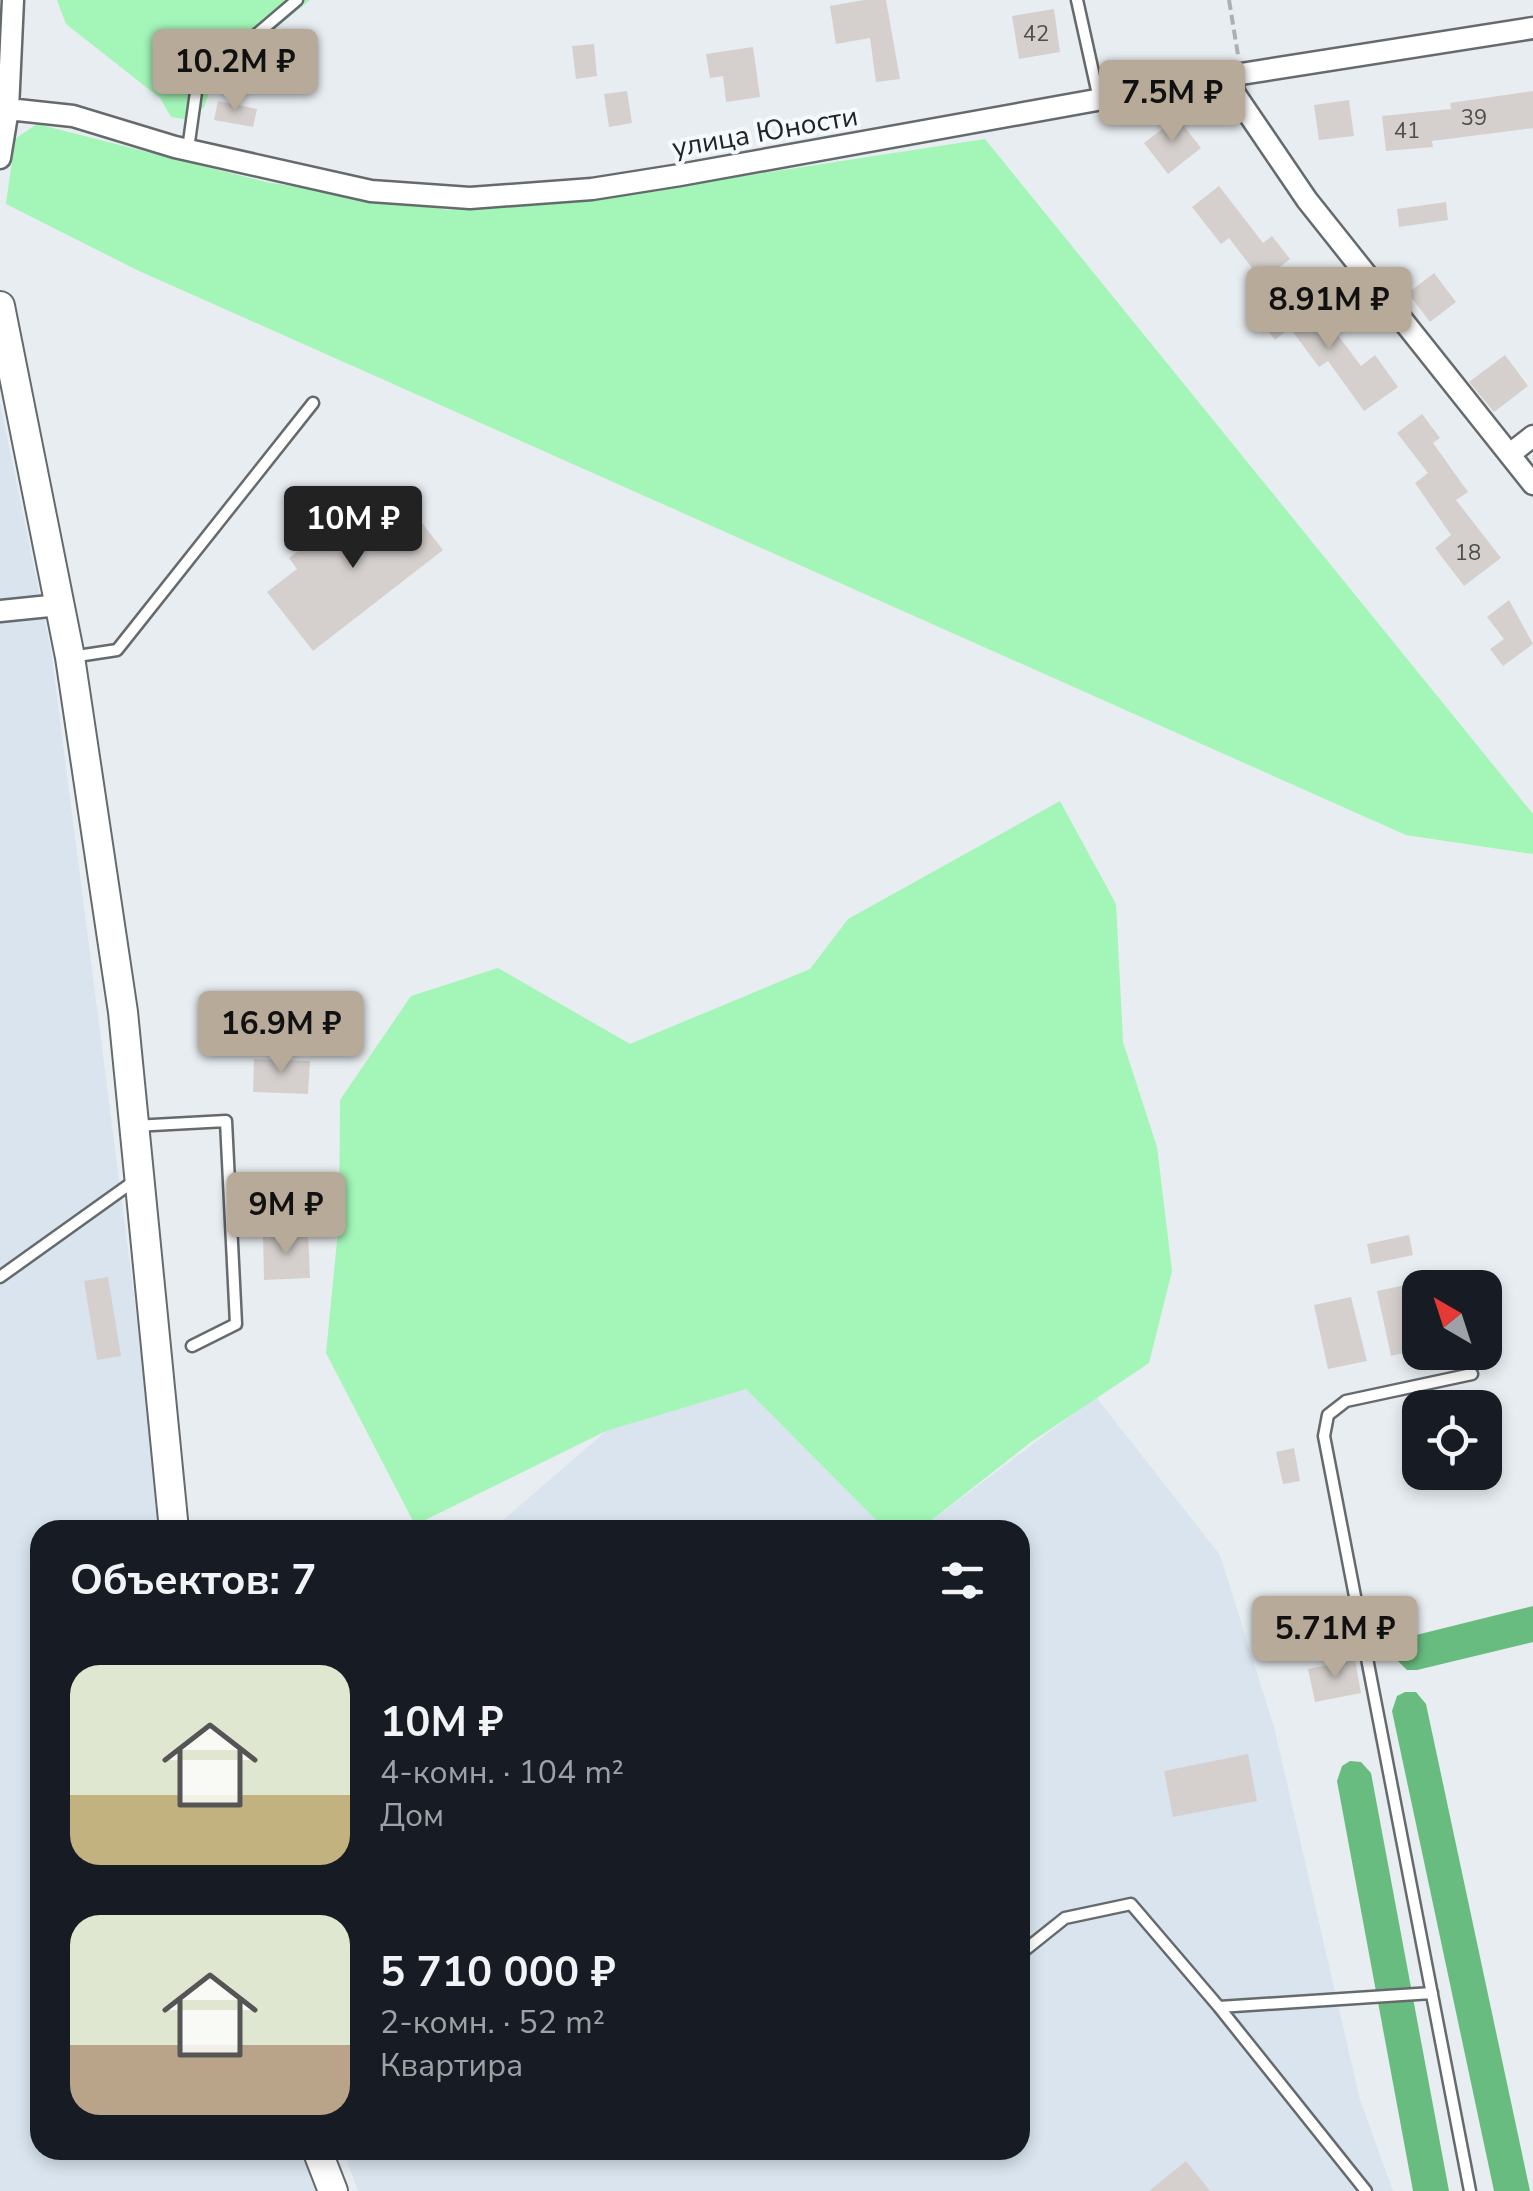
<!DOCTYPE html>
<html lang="ru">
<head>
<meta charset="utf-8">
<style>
  :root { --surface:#171b24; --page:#20242c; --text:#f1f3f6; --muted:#9ea1a6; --accent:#b7aa99 }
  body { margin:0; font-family:"Nunito Sans",sans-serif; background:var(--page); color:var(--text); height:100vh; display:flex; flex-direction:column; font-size:38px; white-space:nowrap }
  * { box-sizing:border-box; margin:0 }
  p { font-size:32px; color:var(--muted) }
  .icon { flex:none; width:55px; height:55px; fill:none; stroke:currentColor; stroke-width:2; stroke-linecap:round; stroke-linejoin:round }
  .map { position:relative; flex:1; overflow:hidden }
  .panel { position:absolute; left:30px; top:1520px; width:1000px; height:640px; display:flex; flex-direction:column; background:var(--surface); border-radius:30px; box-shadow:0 5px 15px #0003 }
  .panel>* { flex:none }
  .needle { width:65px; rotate:321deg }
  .controls { position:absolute; left:1402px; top:1270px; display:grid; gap:20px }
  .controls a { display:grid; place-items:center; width:100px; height:100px; border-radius:20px; background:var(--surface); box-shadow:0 5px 15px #0003; font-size:50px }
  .price { position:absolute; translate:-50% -85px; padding:0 22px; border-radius:10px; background:var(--accent); color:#111; font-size:32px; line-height:65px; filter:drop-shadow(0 2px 5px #0008) }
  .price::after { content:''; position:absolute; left:50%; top:60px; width:30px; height:22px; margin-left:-15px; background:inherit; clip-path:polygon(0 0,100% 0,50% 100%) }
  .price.current { background:#222; color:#fff }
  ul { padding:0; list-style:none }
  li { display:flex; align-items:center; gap:30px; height:250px; padding:0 40px }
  li span { display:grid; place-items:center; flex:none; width:280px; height:200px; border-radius:30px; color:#555 }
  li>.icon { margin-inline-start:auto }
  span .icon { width:120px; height:120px; fill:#fffc; stroke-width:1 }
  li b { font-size:42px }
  h2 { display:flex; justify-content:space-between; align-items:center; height:120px; padding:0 40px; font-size:42px }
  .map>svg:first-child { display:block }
  .built { fill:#d9e4ee }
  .green { fill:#a3f5b8 }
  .forest { fill:#68bc80 }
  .building { fill:#d5d0cd }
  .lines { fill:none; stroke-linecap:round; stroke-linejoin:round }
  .lane-casing { stroke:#656a6d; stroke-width:15 }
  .street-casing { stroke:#656a6d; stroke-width:25 }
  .secondary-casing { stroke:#656a6d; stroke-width:32 }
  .path { stroke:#acb0b3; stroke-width:4; stroke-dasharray:10 5; stroke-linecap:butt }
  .lane { stroke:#fff; stroke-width:10 }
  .street { stroke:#fff; stroke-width:20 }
  .secondary { stroke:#fff; stroke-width:28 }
  .labels { text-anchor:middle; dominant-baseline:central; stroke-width:8; stroke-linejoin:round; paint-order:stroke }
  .number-label { font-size:22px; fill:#4e4e4e }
  .street-label { font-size:28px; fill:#212324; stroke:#f5fafe }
</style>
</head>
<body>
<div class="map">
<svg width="1533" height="2191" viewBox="0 0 1533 2191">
  <rect width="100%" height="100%" fill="#e8edf1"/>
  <path class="built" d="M0,402L51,650L164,1530H40V2150H301L318,2191H0Z
    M746,1389L886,1530H492L606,1431Z
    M1096,1397L1220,1555L1274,1727L1360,2100L1393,2191H358L343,2150H1020V1530H919Z"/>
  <path class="green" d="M57,0H310L214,79L204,107L191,120L171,117L160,98L66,24Z
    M37,124L266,182L448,210L594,199L985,139L1533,814V854L1406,835L137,270L6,204L15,139Z
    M1060,801L1116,904L1123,1042L1157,1147L1172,1271L1149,1363L1031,1442L919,1530H886L746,1389L606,1431L415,1525L326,1353L339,1221L340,1100L411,996L498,968L630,1044L810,969L848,919Z"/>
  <path class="forest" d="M1533,1606V1642L1417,1670H1407L1395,1658V1650L1408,1637Z
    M1405,1692H1416L1426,1704L1530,2191H1494L1392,1711L1397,1696Z
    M1350,1761L1361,1762L1371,1773L1449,2191H1413L1337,1781L1342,1766Z"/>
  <path class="building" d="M864,0H886L900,79L876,82L870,38L836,44L830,6Z
    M1054,9L1060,52L1019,59L1012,16Z
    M594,44L597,76L576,79L572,46Z
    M753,47L760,97L726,102L723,76L710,78L706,54Z
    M627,91L632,123L609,127L604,94Z
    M1533,91V128L1432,141L1433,147L1386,151L1382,116L1451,109L1450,103Z
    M1349,100L1354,136L1319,140L1314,105Z
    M218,101L257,109L253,127L214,120Z
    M1177,117L1201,148L1168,174L1144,143Z
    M1219,186L1263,243L1272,236L1290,259L1262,281L1229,238L1221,244L1192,207Z
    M1446,202L1448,220L1399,227L1397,209Z
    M1434,273L1456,302L1430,322L1408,293Z
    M1280,292L1309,330L1325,318L1361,366L1375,355L1398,387L1364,411L1328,361L1319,367L1290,328L1275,340L1254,313Z
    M1505,355L1528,386L1494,412L1469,382Z
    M1422,414L1440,438L1433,443L1468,492L1456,500L1501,558L1464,586L1435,548L1451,535L1415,483L1428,473L1397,433Z
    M398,492L443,550L313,651L267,592L297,569L289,558L316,537L325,549Z
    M1509,600L1533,644L1503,666L1490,649L1504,639L1487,617Z
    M254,1059L310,1061L308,1094L253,1092Z
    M308,1233L310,1278L264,1280L263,1235Z
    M1409,1235L1413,1255L1371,1264L1367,1244Z
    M108,1277L121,1356L97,1360L84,1281Z
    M1420,1282V1349L1391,1356L1377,1291Z
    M1351,1297L1367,1361L1328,1369L1314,1305Z
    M1294,1448L1300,1481L1283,1484L1276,1452Z
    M1355,1660L1361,1693L1315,1702L1308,1669Z
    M1248,1754L1257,1801L1173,1817L1164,1771Z
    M1186,2161L1210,2191H1149Z"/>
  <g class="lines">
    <g class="lane-casing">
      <path id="lane" d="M1077,0L1099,99
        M188,149L197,85L297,0
        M71,657L117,650L313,403
        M134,1126L226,1121L236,1324L192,1346
        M0,1277L137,1179
        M1020,1954L1065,1918L1131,1904L1219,2007L1432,1993
        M1219,2007L1366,2191
        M1470,2191L1324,1436L1328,1415L1346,1401L1472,1374"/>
    </g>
    <g class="street-casing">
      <path id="street" d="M1229,76L1235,94L1307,200L1533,484
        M8,109L73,116L175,147L371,191L470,198L592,189L680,175L1241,74L1533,28
        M0,158L8,109L13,0
        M1510,454L1533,436
        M0,611L59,605"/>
    </g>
    <g class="secondary-casing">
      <path id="secondary" d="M0,306L70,657L123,1012L174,1530
        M317,2150L333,2191"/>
    </g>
    <path class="path" d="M1229,0L1238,55"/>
    <use href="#lane" class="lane"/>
    <use href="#street" class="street"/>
    <use href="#secondary" class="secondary"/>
  </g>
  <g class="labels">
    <g class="number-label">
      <text x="1036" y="34">42</text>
      <text x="1474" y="118">39</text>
      <text x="1407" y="131">41</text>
      <text x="1468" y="553">18</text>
    </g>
    <g class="street-label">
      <text transform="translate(765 132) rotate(-10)">улица Юности</text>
    </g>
  </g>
</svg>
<div class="controls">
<a><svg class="needle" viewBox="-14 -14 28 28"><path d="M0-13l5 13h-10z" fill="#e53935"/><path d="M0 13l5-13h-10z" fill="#9ea1a6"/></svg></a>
<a><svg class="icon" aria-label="locate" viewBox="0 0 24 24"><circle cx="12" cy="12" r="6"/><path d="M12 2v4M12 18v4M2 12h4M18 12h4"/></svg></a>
</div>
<b class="price" style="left:235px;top:114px">10.2M ₽</b>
<b class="price" style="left:1172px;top:145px">7.5M ₽</b>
<b class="price" style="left:1329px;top:352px">8.91M ₽</b>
<b class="price current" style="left:353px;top:571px">10M ₽</b>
<b class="price" style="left:281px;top:1076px">16.9M ₽</b>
<b class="price" style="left:286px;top:1257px">9M ₽</b>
<b class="price" style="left:1335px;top:1681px">5.71M ₽</b>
<section class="panel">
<h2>Объектов: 7<svg class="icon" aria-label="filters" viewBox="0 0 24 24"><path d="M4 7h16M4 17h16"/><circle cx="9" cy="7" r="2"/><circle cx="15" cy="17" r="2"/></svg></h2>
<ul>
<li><span style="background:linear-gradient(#dfe7d0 65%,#c2b280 0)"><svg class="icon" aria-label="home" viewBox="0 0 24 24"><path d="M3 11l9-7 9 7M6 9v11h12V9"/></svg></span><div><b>10M ₽</b><p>4-комн. · 104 m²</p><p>Дом</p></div></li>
<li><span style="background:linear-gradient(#dfe7d0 65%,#b9a48a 0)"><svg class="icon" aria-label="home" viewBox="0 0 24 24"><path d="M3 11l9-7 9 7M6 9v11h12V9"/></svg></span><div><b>5 710 000 ₽</b><p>2-комн. · 52 m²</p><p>Квартира</p></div></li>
</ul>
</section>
</div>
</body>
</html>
